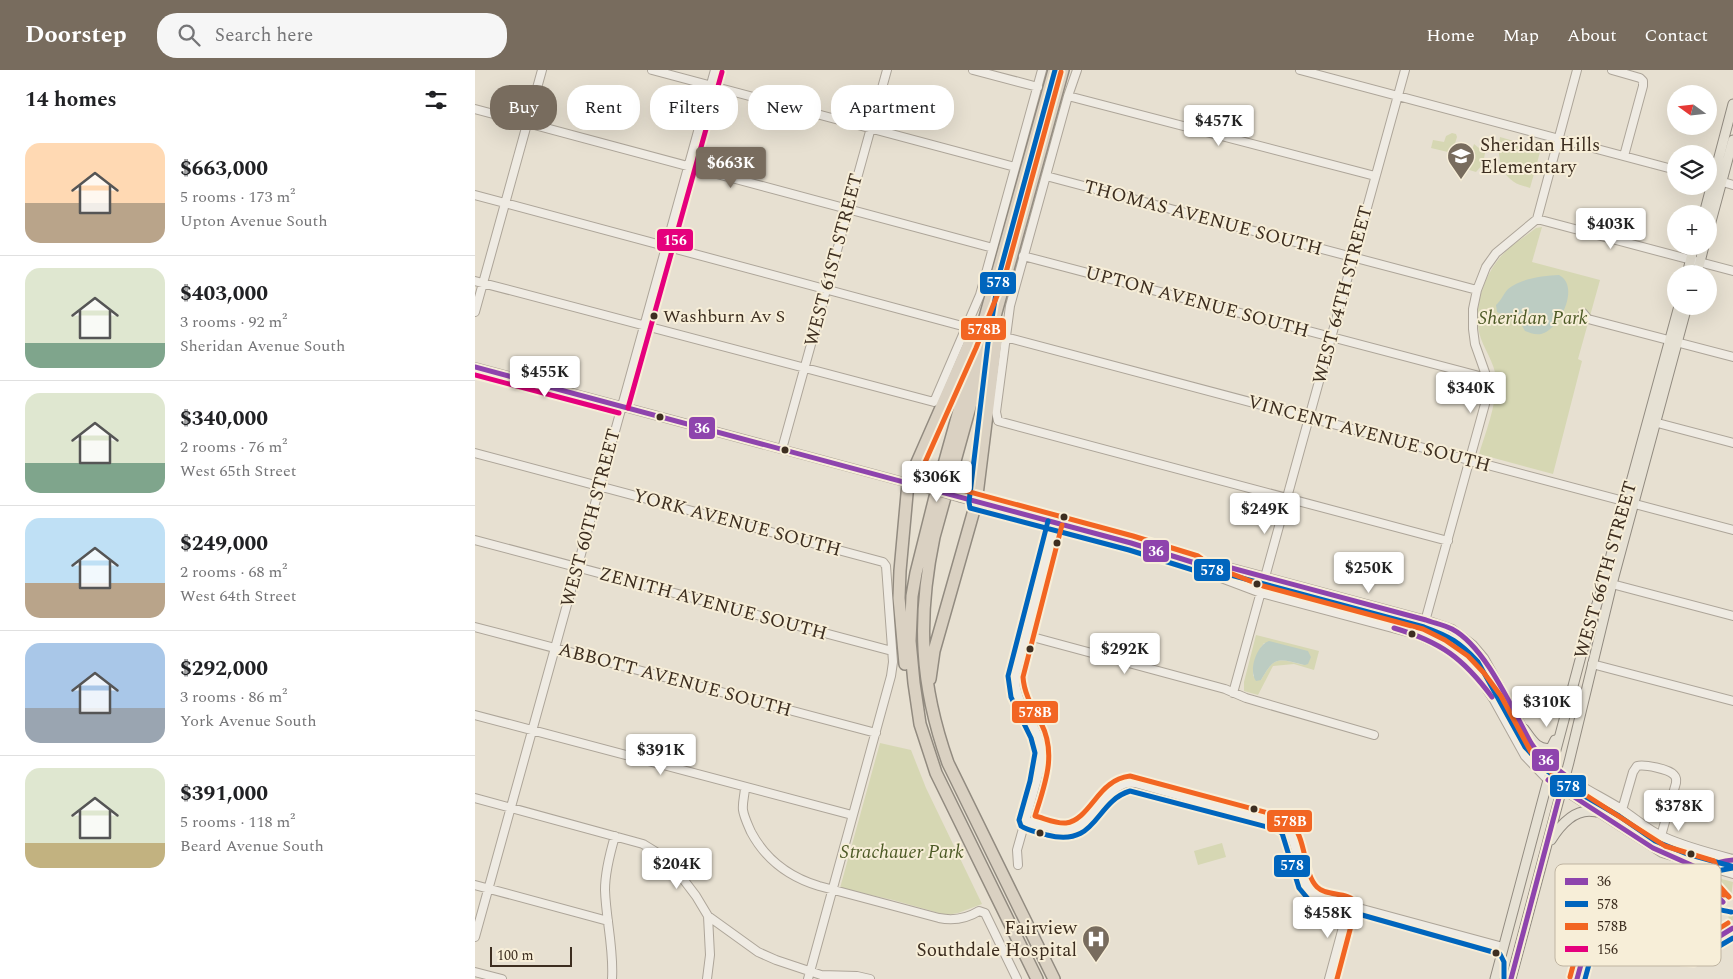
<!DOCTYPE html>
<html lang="en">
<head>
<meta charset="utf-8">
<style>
  :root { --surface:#fff; --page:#f6f6f6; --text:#202124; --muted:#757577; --line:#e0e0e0; --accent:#786c5e }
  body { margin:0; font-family:Spectral,serif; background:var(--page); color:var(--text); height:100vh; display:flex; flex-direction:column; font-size:19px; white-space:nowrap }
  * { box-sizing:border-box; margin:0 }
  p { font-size:16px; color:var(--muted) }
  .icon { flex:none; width:28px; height:28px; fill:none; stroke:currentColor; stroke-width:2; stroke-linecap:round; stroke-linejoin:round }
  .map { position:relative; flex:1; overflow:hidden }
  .drawer { display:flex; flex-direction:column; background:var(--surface); width:475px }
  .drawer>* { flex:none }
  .banner { position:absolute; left:15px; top:15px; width:475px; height:45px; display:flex; gap:10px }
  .needle { width:32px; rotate:285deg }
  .controls { position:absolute; left:1192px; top:15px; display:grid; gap:10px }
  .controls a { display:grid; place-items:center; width:50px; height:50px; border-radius:50%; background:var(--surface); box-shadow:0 5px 20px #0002; font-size:25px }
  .scale { position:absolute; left:15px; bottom:12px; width:82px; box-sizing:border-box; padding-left:5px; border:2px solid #3d2e20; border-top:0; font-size:14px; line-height:18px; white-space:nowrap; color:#3d2e20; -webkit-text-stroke:4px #f7eed8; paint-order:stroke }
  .price { position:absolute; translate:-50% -42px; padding:0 11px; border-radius:5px; background:#fff; color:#222; font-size:16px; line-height:32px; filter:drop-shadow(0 1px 2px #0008) }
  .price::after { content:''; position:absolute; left:50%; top:30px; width:15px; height:11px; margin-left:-8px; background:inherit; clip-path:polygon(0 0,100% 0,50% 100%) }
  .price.active { background:var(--accent); color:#fff }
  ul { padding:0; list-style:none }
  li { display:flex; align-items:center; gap:15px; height:125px; padding:0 25px }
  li+li { border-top:1px solid var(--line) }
  li span { display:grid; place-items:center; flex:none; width:140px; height:100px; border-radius:15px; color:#555 }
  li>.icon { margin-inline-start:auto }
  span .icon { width:60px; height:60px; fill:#fffc; stroke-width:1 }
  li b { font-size:21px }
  h2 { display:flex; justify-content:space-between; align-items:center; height:60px; padding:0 25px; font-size:21px }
  .pill { padding:0 18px; border-radius:20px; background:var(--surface); box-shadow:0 5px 20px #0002; font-size:18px; line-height:45px }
  .pill.active { background:var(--accent); color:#fff }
  header { display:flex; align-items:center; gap:30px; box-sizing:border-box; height:70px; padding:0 25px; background:var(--accent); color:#fff }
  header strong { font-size:24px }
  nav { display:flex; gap:28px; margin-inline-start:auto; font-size:18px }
  .search { width:350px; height:45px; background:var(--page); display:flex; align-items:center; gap:12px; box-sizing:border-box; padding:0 18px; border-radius:20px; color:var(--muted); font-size:19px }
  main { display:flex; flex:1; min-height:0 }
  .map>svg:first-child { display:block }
  .green { fill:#d6d7b3; fill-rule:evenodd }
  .water { fill:#bcccc2 }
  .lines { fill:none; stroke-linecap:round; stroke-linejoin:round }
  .minor-casing { stroke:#ada599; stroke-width:10 }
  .major-casing { stroke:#928b80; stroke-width:11 }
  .highway-casing { stroke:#928b80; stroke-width:14 }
  .minor { stroke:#efebe3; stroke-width:8 }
  .major { stroke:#e6e1d4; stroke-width:9 }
  .highway { stroke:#dad1c2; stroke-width:11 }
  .minor-bridge-casing { stroke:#ada599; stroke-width:10; stroke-linecap:butt }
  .minor-bridge { stroke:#efebe3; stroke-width:8 }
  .bus-1-casing { stroke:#f7eed8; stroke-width:9 }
  .bus-2-casing { stroke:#f7eed8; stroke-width:9 }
  .bus-3-casing { stroke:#f7eed8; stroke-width:9 }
  .bus-4-casing { stroke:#f7eed8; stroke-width:9 }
  .bus-1 { stroke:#8e44ad; stroke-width:5 }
  .bus-2 { stroke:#0065bd; stroke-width:5 }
  .bus-3 { stroke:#f26522; stroke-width:5 }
  .bus-4 { stroke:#e5007d; stroke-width:5 }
  .bus-dot { fill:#3d2e20; stroke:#f7eed8; stroke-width:2 }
  .labels { text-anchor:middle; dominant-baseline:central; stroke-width:4; stroke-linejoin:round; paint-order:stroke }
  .bus-label { font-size:18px; fill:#3d2e20; stroke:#f7eed8; text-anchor:start }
  .poi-label { font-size:19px; fill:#3d2e20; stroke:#f7eed8; text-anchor:start }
  .street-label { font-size:19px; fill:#3d2e20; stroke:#f7eed8 }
  .park-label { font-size:19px; font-style:italic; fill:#4d5a26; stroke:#f7eed8 }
  .key { fill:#f7eed8; stroke:#bfb4a1; stroke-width:1 }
  .key-label { font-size:14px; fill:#3d2e20 }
  .line-badge { stroke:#f7eed8; stroke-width:2 }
  .badge-label { font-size:14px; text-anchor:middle; font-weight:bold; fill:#fff }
</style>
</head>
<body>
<header>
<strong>Doorstep</strong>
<div class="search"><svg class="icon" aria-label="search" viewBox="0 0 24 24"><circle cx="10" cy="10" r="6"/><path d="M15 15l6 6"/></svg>Search here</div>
<nav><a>Home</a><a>Map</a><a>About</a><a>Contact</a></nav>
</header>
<main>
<section class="drawer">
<h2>14 homes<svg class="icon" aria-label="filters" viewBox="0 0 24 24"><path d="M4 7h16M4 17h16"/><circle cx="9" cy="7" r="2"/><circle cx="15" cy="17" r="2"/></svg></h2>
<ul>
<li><span style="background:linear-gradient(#ffd9b3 60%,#b9a48a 0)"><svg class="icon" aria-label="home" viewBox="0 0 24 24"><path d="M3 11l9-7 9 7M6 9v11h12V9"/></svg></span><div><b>$663,000</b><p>5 rooms · 173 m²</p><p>Upton Avenue South</p></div></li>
<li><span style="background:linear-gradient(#dfe7d0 75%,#7fa58c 0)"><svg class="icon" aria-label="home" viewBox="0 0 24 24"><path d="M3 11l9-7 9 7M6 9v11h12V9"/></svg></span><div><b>$403,000</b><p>3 rooms · 92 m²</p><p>Sheridan Avenue South</p></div></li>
<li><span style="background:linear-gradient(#dfe7d0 70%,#7fa58c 0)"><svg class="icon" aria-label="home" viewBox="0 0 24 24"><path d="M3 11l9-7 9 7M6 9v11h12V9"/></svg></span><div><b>$340,000</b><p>2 rooms · 76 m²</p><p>West 65th Street</p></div></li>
<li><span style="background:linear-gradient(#bfe0f5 65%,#b9a48a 0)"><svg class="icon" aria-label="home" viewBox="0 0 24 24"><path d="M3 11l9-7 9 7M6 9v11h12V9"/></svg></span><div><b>$249,000</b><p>2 rooms · 68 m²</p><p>West 64th Street</p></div></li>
<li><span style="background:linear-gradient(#a9c7e8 65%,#9aa5b1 0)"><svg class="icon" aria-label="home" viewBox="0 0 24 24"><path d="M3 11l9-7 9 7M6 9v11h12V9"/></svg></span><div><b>$292,000</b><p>3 rooms · 86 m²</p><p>York Avenue South</p></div></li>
<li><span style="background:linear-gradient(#dfe7d0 75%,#c2b280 0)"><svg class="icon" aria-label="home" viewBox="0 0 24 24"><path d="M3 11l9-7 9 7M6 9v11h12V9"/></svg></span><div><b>$391,000</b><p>5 rooms · 118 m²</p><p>Beard Avenue South</p></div></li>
</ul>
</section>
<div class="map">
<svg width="1258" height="909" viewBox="0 0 1258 909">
  <rect width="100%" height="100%" fill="#e7e0d1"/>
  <path class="green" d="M977,63L981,64L982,67L977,83L956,78L958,70L969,72L971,66Z
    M1025,67L1063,78L1065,82L1055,118C1050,116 1043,115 1039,112C1024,102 1022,83 1025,67Z
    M999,74L1010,83L1008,94L1001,102L991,99L986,91L987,86L997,80Z
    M1067,157L1057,192L1125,210L1103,289L1107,291L1078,404L1004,384C1011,361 1022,334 1021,309C1020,292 1008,279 1004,262C998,235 1011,200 1031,181C1040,173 1051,166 1061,158Z
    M774,433L783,436L780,447L771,445Z
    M796,517L897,540L943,552L944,555L939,557C891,544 841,538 795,521Z
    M958,557L976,564L994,576C982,579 964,568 955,561Z
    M781,565L844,581L839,600L819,594L798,596L783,625L769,621V612ZM789,573L829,595C803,589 800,585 786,610L778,606C778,593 782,583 789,573Z
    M999,581L1006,589L1039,647L1036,649L1014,616L988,587L989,583Z
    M405,673L436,680L451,718L507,834L483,843L471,845L418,830L365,818Z
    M747,773L751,787L723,795L719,781Z
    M1234,808H1243L1258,812L1256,827L1254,829C1246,824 1236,817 1234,808Z
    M1183,814L1195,816L1217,829L1251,838V840L1258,843V850L1253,852L1254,844L1212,833L1203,824L1192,820L1191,824L1185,828L1191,838L1188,840L1183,829L1179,825L1176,819Z"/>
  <path class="water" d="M1084,205C1105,216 1086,256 1069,263C1063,266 1055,263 1050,261L1046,254L1022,242L1021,235C1027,230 1028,224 1033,219C1046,208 1068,206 1084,205Z
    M794,571L833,581L836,587L833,594L830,595C803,589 800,585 786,610L781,611C773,600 782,575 794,571Z"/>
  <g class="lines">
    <g class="minor-casing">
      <path id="minor" d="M177,0L540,97
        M498,0L563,17
        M602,0L593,26L535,236L521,342L523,351L973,471
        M825,0L1201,100
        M1137,0L1165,8L1168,11V16L1149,86
        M593,26L900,106
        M0,39L518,178
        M571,106L1002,220
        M1234,108L1258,115
        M0,125L491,257
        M1062,149L1258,201
        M548,186L1012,308
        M0,211L459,332L505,225L567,0
        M0,242L67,0
        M1108,243L1113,249L1258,287
        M530,267L1258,460
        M0,297L444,416
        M1175,351L1258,373
        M307,379L412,0
        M0,383L408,492L411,496L418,592L416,606L333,909
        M486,428L656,473L720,493H738L951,550L977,559L998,575L1009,588L1056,673C1078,705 1116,720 1148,740C1161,749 1174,761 1189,767C1211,777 1235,783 1258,789
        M0,470L417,581
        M720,493L733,503L786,523L940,564L966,576L989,592L1004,608L1019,630L1050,686L1073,710L1187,783L1258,804
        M1133,513L1258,546
        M0,557L401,663
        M550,565L750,619L771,628L899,665
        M946,566L1010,334L1013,321L1012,308L1000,274L998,259V239L1002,220L1011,197L1021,183L1062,149L1102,0
        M1117,594L1258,631
        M758,623L930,0
        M0,645L377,745
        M270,717C270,724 267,733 268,740C269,747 273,755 276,762C291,790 314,807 344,816L464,848C479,851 491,849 504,841L510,843L542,909
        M0,728L168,774L181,782L202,801L221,826L233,846L283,882L301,890L346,905L382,906L395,909
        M1147,740L1158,702L1162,696C1169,694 1194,699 1199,705C1202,708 1201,709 1201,713L1186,766L1179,771L1168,769
        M551,751C562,753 582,761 592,760C619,758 632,708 660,713L809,755C827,773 820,816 843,827L1028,877
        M543,795L542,780L566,695C571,657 539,640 540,606L580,453
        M1215,795L1223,798L1230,806C1233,795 1243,790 1254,790
        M0,815L133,851
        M0,867L240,0
        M0,902L27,909
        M137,909C139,879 131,850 130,820C130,801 135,783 140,766
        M232,909L235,885L233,846
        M854,909L874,835"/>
    </g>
    <g class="major-casing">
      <path id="major" d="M1229,144L1258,34
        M1234,159L1258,70
        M1212,204L1219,176
        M1222,204L1229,176
        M1049,659C1056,668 1062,681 1076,678L1080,670
        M1076,770C1086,754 1101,737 1121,742
        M1020,909L1106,586L1129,511L1204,236
        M1036,909L1094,692L1137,514L1212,236"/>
    </g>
    <g class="highway-casing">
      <path id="highway" d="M430,594L424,528L425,501L433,413L501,258
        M455,609L459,581L501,433L522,264
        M562,909L461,703L445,654L439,613L435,571L437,526L441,503L461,423L579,0
        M579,909L473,693C445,614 442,549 459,467L588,0"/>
    </g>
    <use href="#minor" class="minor"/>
    <use href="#major" class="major"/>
    <use href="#highway" class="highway"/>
    <g class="minor-bridge-casing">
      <path id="minor-bridge" d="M444,416L486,428"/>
    </g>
    <use href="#minor-bridge" class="minor-bridge"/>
    <g class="bus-1-casing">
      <path id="bus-1" d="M0,297L656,473L720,493H738L951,550C959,553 969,555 977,559C1011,577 1037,639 1056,673L1065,686L1090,705L1036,909
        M919,558C966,572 988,588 1017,627
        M1073,710L1178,778L1223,798L1230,806L1234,818L1248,832
        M1167,815L1205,882L1208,885L1216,886
        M1235,820C1223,800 1240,791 1258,790
        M1216,886L1219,882L1258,858
        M1102,909L1118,851L1123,841L1133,832L1174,813L1187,810L1202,814L1218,824L1247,832"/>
    </g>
    <g class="bus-2-casing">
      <path id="bus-2" d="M580,0L524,205L513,273L494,432L495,438L654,480L718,500H737L949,557C974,566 985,572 1003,592L1050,677L1071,700L1094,717L1144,746L1180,771L1212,784L1256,796
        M573,451L533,606L536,627L556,668L560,683L555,711L544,750L546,756C553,761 563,762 572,765C623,778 619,732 655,721L800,759L807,763L824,818L834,830L1025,884L1029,892V908
        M1161,819L1202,889L1206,892L1219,893L1224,888L1258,868
        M1253,826L1240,815L1237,806L1242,801L1258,798
        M1110,909L1125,854C1131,842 1139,837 1151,832C1168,823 1183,814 1202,822C1207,824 1210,828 1215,831C1227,837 1243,839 1256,842"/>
    </g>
    <g class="bus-3-casing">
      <path id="bus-3" d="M586,2L530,206L501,278L443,408L658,466L723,486L737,496L788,516L948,559L970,570L993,586L1009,603L1026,626L1056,682L1078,704L1190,776L1239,791L1242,798L1238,805V809L1254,827
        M587,455L548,607C549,624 558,638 566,653C582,684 570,714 560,746C569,748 581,754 591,753C609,751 620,725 634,715C640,710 647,707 655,706L812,748C833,766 827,802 842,817C852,827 873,821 881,833V837L862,909
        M1173,811L1213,878L1253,853
        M1095,907L1111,848L1117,836L1129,826L1172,806L1187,803L1205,807L1221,817L1249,825"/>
    </g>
    <g class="bus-4-casing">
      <path id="bus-4" d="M0,305L144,343
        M153,338L247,2"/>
    </g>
    <use href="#bus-1" class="bus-1"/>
    <use href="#bus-2" class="bus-2"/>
    <use href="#bus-3" class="bus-3"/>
    <use href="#bus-4" class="bus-4"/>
  </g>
  <defs>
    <g id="school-pin" transform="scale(1.4375)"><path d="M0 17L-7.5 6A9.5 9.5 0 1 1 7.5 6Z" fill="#786c5e" stroke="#f7eed8"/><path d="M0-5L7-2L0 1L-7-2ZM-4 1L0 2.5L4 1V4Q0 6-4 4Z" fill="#fff"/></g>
    <g id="hospital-pin" transform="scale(1.4375)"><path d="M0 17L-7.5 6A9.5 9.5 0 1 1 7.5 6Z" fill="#786c5e" stroke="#f7eed8"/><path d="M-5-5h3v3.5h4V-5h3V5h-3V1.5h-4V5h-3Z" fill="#fff"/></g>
  </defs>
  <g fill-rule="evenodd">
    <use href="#school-pin" x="986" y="86"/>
    <use href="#hospital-pin" x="621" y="869"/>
  </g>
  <g class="bus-dot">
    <circle cx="179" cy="246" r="4.5"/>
    <circle cx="185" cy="347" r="4.5"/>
    <circle cx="310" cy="380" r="4.5"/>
    <circle cx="589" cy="447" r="4.5"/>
    <circle cx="582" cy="473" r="4.5"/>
    <circle cx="782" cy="514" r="4.5"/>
    <circle cx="937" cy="564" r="4.5"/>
    <circle cx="555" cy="579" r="4.5"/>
    <circle cx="779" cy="739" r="4.5"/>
    <circle cx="565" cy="763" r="4.5"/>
    <circle cx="1216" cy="784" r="4.5"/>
    <circle cx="1021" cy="883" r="4.5"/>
  </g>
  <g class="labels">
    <g class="bus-label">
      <text x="188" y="246">Washburn Av S</text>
    </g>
    <g class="poi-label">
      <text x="1005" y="75">Sheridan Hills<tspan x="1005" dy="22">Elementary</tspan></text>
      <text x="602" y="858" text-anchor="end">Fairview<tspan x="602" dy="22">Southdale Hospital</tspan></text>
    </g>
    <g class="street-label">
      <text transform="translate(728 148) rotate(15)">THOMAS AVENUE SOUTH</text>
      <text transform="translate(359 190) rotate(-75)">WEST 61ST STREET</text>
      <text transform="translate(868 225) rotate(-75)">WEST 64TH STREET</text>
      <text transform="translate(722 232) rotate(15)">UPTON AVENUE SOUTH</text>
      <text transform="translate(894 364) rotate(15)">VINCENT AVENUE SOUTH</text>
      <text transform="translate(116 448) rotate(-75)">WEST 60TH STREET</text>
      <text transform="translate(262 453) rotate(15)">YORK AVENUE SOUTH</text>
      <text transform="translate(1131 500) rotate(-74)">WEST 66TH STREET</text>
      <text transform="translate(238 534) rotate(15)">ZENITH AVENUE SOUTH</text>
      <text transform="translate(200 610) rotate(15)">ABBOTT AVENUE SOUTH</text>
    </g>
    <g class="park-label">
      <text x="1058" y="248">Sheridan Park</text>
      <text x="427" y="782">Strachauer Park</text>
    </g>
  </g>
  <rect x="1080" y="794" width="166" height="102" rx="8" class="key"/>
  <rect x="1090" y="808" width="23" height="7" fill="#8e44ad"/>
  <rect x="1090" y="831" width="23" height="6" fill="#0065bd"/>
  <rect x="1090" y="853" width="23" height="7" fill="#f26522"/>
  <rect x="1090" y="876" width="23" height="6" fill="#e5007d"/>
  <g class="key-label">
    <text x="1122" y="816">36</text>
    <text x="1122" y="839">578</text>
    <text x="1122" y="861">578B</text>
    <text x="1122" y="884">156</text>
  </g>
  <g class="line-badge">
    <rect x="181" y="158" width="38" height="24" rx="5" fill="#e5007d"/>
    <rect x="504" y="201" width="38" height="24" rx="5" fill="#0065bd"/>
    <rect x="485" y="247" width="47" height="24" rx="5" fill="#f26522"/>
    <rect x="213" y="346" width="28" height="24" rx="5" fill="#8e44ad"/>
    <rect x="667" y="469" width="28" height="24" rx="5" fill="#8e44ad"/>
    <rect x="718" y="488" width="38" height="24" rx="5" fill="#0065bd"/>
    <rect x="536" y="630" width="48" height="24" rx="5" fill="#f26522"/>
    <rect x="1056" y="678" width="29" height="24" rx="5" fill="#8e44ad"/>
    <rect x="1074" y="704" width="38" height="24" rx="5" fill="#0065bd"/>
    <rect x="791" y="739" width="47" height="24" rx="5" fill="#f26522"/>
    <rect x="798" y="784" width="38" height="24" rx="5" fill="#0065bd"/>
  </g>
  <g class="badge-label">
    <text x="200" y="175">156</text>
    <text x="523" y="217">578</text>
    <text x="509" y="264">578B</text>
    <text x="227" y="363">36</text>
    <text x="681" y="486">36</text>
    <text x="737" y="505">578</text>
    <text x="560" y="647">578B</text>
    <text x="1071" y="695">36</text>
    <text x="1093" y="721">578</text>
    <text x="815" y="756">578B</text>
    <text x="817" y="800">578</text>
  </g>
</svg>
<div class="controls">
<a><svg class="needle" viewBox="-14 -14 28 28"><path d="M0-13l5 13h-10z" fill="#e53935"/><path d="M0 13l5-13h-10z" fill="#757577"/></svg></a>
<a><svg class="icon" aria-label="layers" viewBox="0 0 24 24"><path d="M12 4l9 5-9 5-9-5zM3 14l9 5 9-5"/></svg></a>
<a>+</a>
<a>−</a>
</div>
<div class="scale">100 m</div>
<b class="price" style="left:744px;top:77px">$457K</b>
<b class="price active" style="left:256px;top:119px">$663K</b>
<b class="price" style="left:1136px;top:180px">$403K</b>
<b class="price" style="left:70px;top:328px">$455K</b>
<b class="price" style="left:996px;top:344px">$340K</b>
<b class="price" style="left:462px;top:433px">$306K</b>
<b class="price" style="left:790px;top:465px">$249K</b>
<b class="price" style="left:894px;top:524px">$250K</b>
<b class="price" style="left:650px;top:605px">$292K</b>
<b class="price" style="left:1072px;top:658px">$310K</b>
<b class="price" style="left:186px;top:706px">$391K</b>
<b class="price" style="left:1204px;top:762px">$378K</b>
<b class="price" style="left:202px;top:820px">$204K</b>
<b class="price" style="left:853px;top:869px">$458K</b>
<div class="banner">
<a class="pill active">Buy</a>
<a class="pill">Rent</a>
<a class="pill">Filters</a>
<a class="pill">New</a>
<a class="pill">Apartment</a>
</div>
</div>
</main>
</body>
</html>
